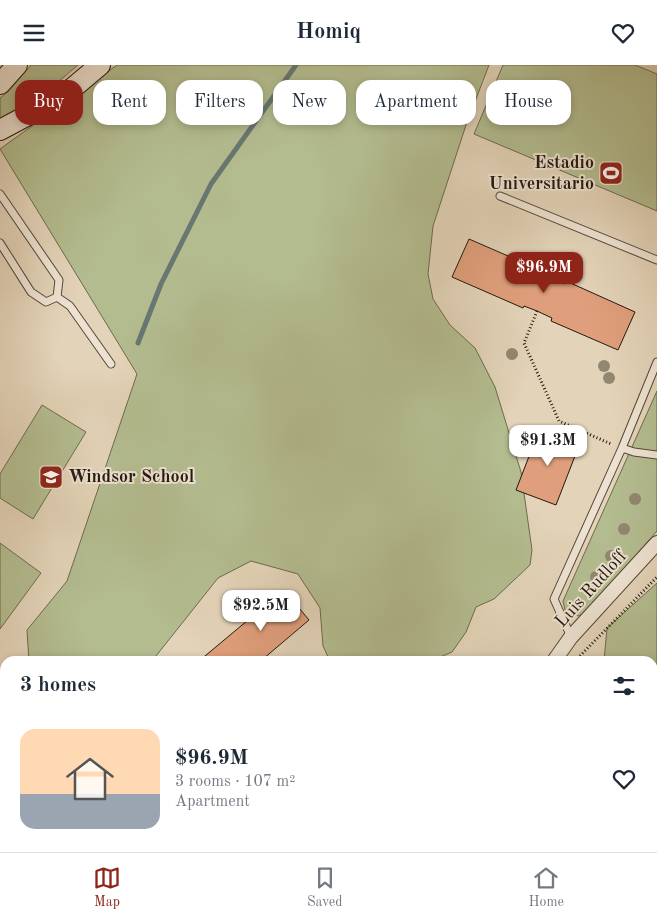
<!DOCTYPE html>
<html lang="en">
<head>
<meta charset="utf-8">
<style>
  :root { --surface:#fff; --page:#f6f6f7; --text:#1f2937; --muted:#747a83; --line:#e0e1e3; --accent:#8f2418 }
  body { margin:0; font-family:"Old Standard TT",serif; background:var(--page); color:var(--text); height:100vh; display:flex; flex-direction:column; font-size:19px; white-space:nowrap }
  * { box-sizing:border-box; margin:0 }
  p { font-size:16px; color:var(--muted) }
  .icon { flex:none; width:28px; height:28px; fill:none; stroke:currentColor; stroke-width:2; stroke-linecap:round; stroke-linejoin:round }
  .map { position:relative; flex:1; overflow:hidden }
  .sheet { position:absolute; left:0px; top:591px; width:658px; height:196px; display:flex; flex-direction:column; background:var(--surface); border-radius:15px 15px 0 0; box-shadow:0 2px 8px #0003 }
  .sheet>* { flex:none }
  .top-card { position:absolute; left:15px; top:15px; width:628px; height:45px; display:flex; gap:10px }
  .price { position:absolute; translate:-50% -42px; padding:0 11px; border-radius:10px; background:#fff; color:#222; font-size:16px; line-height:32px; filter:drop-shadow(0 1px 2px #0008) }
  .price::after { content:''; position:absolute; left:50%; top:30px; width:15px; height:11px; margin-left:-8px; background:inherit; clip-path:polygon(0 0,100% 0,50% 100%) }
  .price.active { background:var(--accent); color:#fff }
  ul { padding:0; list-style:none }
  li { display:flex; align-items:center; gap:15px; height:125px; padding:0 20px }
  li+li { border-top:1px solid var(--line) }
  li span { display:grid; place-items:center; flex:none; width:140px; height:100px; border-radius:15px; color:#555 }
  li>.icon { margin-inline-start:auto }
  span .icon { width:60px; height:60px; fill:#fffc; stroke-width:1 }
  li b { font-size:21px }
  h2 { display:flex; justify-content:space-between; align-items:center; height:60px; padding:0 20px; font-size:21px }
  .pill { padding:0 18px; border-radius:15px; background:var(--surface); box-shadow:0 2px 8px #0003; font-size:18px; line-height:45px }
  .pill.active { background:var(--accent); color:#fff }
  header { display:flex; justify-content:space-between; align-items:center; height:65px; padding:0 20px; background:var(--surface); font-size:22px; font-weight:700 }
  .tabs { display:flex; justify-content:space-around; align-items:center; height:70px; border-top:1px solid var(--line); background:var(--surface); font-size:14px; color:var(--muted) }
  .tabs a { display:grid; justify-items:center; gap:2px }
  .tabs .active { color:var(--accent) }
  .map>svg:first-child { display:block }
  .green { fill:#b3bc8f; stroke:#6c6a4f }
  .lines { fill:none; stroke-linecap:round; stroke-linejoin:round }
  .stream { stroke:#687772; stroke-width:5 }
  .building { fill:#e09f7c; stroke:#24180f }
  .service-casing { stroke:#544739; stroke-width:9 }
  .minor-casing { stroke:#544739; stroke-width:16 }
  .secondary-casing { stroke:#24180f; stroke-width:22 }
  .path { stroke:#24180f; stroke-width:3; stroke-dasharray:1 2.5; stroke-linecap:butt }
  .service { stroke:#ede2d1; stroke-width:7 }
  .minor { stroke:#ede2d1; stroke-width:14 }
  .secondary { stroke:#ede2d1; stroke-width:20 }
  .tree { fill:#928770 }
  .labels { text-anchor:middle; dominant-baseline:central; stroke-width:4; stroke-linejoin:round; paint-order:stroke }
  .poi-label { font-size:18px; font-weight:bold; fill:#24180f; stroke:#ede2d1; text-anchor:end }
  .street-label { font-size:18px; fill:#24180f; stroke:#ede2d1 }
</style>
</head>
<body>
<header><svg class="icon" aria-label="menu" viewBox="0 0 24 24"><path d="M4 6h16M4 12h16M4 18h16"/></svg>Homiq<svg class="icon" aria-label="heart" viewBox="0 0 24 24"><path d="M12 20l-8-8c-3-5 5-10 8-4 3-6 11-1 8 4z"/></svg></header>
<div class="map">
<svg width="657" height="787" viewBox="0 0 657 787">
  <rect width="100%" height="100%" fill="#e3d3b8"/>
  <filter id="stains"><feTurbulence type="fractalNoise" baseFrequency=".004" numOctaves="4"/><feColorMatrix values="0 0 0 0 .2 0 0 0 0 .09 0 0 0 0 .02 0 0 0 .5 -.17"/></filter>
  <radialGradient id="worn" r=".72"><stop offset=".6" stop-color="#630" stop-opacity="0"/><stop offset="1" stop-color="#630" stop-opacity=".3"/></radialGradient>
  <path class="green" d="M31,0H78L33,38L0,55V33L9,26Z
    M117,0H489L466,60L433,161L428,209L433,234L450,260L475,283L495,322L521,407L532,485L530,500L494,534L476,542L466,567L452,587L431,596H330L323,581L320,543L298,509L251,496L218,513L152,596H29L27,565L67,516L137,309L0,84Z
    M503,0H635L657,9V146L474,69Z
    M657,326V466L587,547L578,551L565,545L563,536Z
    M42,340L86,367L33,454L0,433V409Z
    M0,478L41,508L0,564Z
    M657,518V689L652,681V596H604L607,563Z
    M133,782V787H36L35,783Z"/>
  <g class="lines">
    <path class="stream" d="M138,278L161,219L211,119L296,0"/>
  </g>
  <path class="building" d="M469,174L538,204L537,207L564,219L566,216L635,247L618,285L551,256L552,253L537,246L524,241L523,243L452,212Z
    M540,363L580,378L556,440L516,425Z
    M284,525L309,555L263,594L260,596H199Z"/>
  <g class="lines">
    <g class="service-casing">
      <path id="service" d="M0,129L59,215L57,232L46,237L31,227L0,178
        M500,131L657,195
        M57,232L70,241L111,299
        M657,297L622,383L634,387L657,390
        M571,572L554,534L622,383
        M223,782L225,787
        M286,787L292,782"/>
    </g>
    <g class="minor-casing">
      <path id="minor" d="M554,596L571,572L657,478
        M356,787L360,782"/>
    </g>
    <g class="secondary-casing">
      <path id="secondary" d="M0,19L17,0
        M0,65L62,32L100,0"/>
    </g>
    <path class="path" d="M537,246L524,278L559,356L611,379
      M575,596L657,512"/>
    <use href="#service" class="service"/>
    <use href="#minor" class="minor"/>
    <use href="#secondary" class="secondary"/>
  </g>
  <g class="tree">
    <circle cx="512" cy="289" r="6"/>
    <circle cx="604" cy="301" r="6"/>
    <circle cx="609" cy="313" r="6"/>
    <circle cx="635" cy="434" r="6"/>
    <circle cx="624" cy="464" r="6"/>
    <circle cx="611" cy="491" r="6"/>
    <circle cx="596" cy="512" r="6"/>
  </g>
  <defs>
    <g id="stadium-square" transform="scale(1.25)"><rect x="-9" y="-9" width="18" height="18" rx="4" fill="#8f2418" stroke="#ede2d1"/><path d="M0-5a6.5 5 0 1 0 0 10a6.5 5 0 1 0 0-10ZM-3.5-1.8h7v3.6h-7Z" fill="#fff"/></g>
    <g id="school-square" transform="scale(1.25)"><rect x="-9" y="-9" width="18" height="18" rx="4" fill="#8f2418" stroke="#ede2d1"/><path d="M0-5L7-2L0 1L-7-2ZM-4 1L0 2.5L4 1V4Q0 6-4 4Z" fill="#fff"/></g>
  </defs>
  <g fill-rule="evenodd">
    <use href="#stadium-square" x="611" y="108"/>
    <use href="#school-square" x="51" y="412"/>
  </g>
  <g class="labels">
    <g class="poi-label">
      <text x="594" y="98">Estadio<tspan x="594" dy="21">Universitario</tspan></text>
      <text x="68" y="412" text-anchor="start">Windsor School</text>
    </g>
    <g class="street-label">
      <text transform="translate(591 524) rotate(-48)">Luis Rudloff</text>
    </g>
  </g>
  <rect width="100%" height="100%" filter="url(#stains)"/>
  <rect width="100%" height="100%" fill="url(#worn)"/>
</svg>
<b class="price active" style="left:544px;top:229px">$96.9M</b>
<b class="price" style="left:548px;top:402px">$91.3M</b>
<b class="price" style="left:261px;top:567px">$92.5M</b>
<div class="top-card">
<a class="pill active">Buy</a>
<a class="pill">Rent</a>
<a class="pill">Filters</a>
<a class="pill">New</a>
<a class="pill">Apartment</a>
<a class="pill">House</a>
</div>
<section class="sheet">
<h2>3 homes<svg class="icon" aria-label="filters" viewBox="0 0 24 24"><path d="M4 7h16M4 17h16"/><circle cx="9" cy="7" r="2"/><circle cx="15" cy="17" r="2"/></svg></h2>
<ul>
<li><span style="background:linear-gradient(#ffd9b3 65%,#9aa5b1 0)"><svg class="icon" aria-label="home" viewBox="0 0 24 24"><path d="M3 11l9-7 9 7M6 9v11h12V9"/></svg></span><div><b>$96.9M</b><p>3 rooms · 107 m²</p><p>Apartment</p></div><svg class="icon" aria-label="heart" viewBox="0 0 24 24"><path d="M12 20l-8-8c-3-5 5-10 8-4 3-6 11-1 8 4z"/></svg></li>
</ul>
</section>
</div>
<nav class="tabs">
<a class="active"><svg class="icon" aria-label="map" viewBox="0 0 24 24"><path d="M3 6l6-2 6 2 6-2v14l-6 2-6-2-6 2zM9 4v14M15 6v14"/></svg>Map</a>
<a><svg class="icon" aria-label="saved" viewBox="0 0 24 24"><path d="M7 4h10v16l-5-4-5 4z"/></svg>Saved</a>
<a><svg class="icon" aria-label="home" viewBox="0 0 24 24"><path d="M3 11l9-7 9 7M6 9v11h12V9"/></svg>Home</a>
</nav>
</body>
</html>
